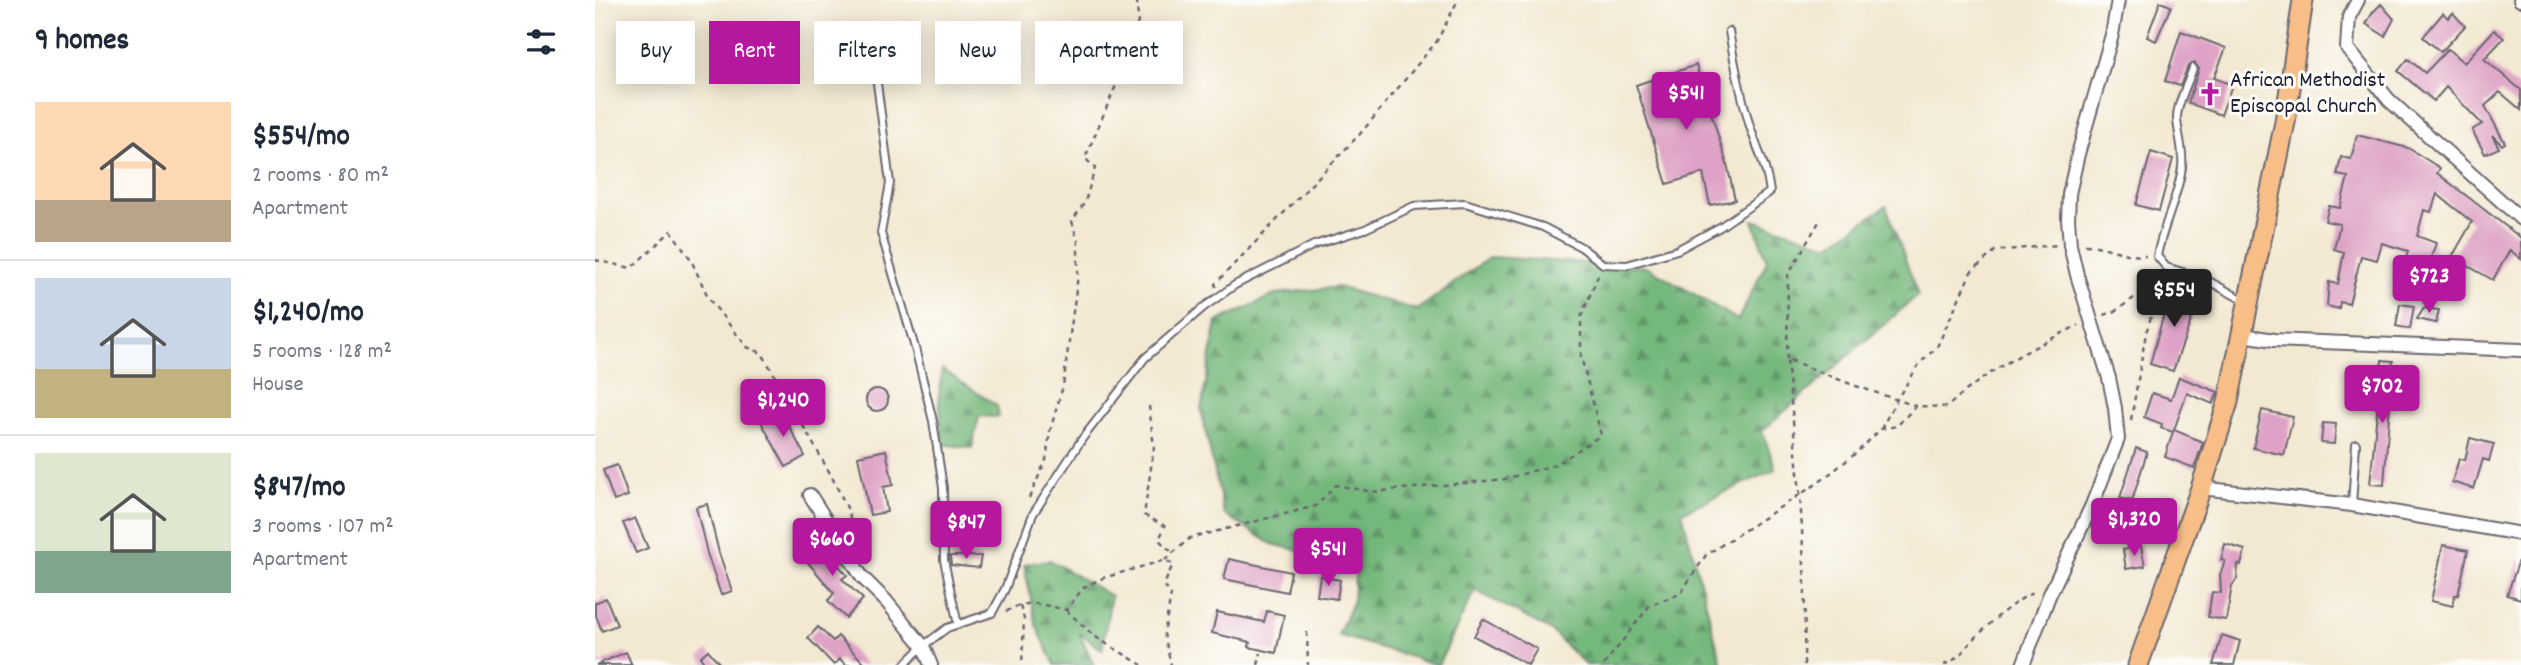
<!DOCTYPE html>
<html lang="en">
<head>
<meta charset="utf-8">
<style>
  :root { --surface:#fff; --page:#f6f6f7; --text:#1f2937; --muted:#747a83; --line:#e0e1e3; --accent:#b5179e }
  body { margin:0; font-family:Dekko,sans-serif; background:var(--page); color:var(--text); height:100vh; display:flex; flex-direction:column; font-size:26px; white-space:nowrap }
  * { box-sizing:border-box; margin:0 }
  p { font-size:23px; color:var(--muted) }
  .icon { flex:none; width:38px; height:38px; fill:none; stroke:currentColor; stroke-width:2; stroke-linecap:round; stroke-linejoin:round }
  .map { position:relative; flex:1; overflow:hidden }
  .drawer { display:flex; flex-direction:column; background:var(--surface); width:595px }
  .drawer>* { flex:none }
  .hud { position:absolute; left:21px; top:21px; width:665px; height:63px; display:flex; gap:14px }
  .price { position:absolute; translate:-50% -60px; padding:0 16px; border-radius:7px; background:var(--accent); color:#fff; font-size:23px; line-height:46px; filter:drop-shadow(0 2px 4px #0008) }
  .price::after { content:''; position:absolute; left:50%; top:42px; width:21px; height:16px; margin-left:-10px; background:inherit; clip-path:polygon(0 0,100% 0,50% 100%) }
  .price.current { background:#222; color:#fff }
  ul { padding:0; list-style:none }
  li { display:flex; align-items:center; gap:21px; height:175px; padding:0 35px }
  li+li { border-top:2px solid var(--line) }
  li span { display:grid; place-items:center; flex:none; width:196px; height:140px; border-radius:0px; color:#555 }
  li>.icon { margin-inline-start:auto }
  span .icon { width:84px; height:84px; fill:#fffc; stroke-width:1 }
  li b { font-size:30px }
  h2 { display:flex; justify-content:space-between; align-items:center; height:84px; padding:0 35px; font-size:30px }
  .tag { padding:0 24px; border-radius:0px; background:var(--surface); box-shadow:0 4px 18px #0003; font-size:24px; line-height:63px }
  .tag.current { background:var(--accent); color:#fff }
  main { display:flex; flex:1; min-height:0 }
  .map>svg:first-child { display:block }
  .forest { fill:url(#forest-firs); stroke:#4b6d5c; stroke-width:2 }
  .building { fill:#dea2c6 }
  .lines { fill:none; stroke-linecap:round; stroke-linejoin:round }
  .service-casing { stroke:#6b6770; stroke-width:10 }
  .minor-casing { stroke:#6b6770; stroke-width:16 }
  .primary-casing { stroke:#6b6770; stroke-width:23 }
  .path { stroke:#6b6770; stroke-width:2.5; stroke-dasharray:5 5; stroke-linecap:butt }
  .service { stroke:#fff; stroke-width:6 }
  .minor { stroke:#fff; stroke-width:12 }
  .primary { stroke:#f7be87; stroke-width:19 }
  .labels { text-anchor:middle; dominant-baseline:central; stroke-width:6; stroke-linejoin:round; paint-order:stroke }
  .poi-label { font-size:23px; fill:#22223b; stroke:#fdfcf7; text-anchor:start }
</style>
</head>
<body>
<main>
<section class="drawer">
<h2>9 homes<svg class="icon" aria-label="filters" viewBox="0 0 24 24"><path d="M4 7h16M4 17h16"/><circle cx="9" cy="7" r="2"/><circle cx="15" cy="17" r="2"/></svg></h2>
<ul>
<li><span style="background:linear-gradient(#ffd9b3 70%,#b9a48a 0)"><svg class="icon" aria-label="home" viewBox="0 0 24 24"><path d="M3 11l9-7 9 7M6 9v11h12V9"/></svg></span><div><b>$554/mo</b><p>2 rooms · 80 m²</p><p>Apartment</p></div></li>
<li><span style="background:linear-gradient(#c9d6e8 65%,#c2b280 0)"><svg class="icon" aria-label="home" viewBox="0 0 24 24"><path d="M3 11l9-7 9 7M6 9v11h12V9"/></svg></span><div><b>$1,240/mo</b><p>5 rooms · 128 m²</p><p>House</p></div></li>
<li><span style="background:linear-gradient(#dfe7d0 70%,#7fa58c 0)"><svg class="icon" aria-label="home" viewBox="0 0 24 24"><path d="M3 11l9-7 9 7M6 9v11h12V9"/></svg></span><div><b>$847/mo</b><p>3 rooms · 107 m²</p><p>Apartment</p></div></li>
</ul>
</section>
<div class="map">
<svg width="1926" height="665" viewBox="0 0 1926 665">
  <defs>
    <pattern id="forest-firs" width="22" height="20" patternUnits="userSpaceOnUse" patternTransform="scale(1.75)"><rect width="22" height="20" fill="#74b87c"/><path d="M5 1l3.5 6h-7zM16 11l3.5 6h-7z" fill="#5f9567"/></pattern>
  </defs>
  <rect width="100%" height="100%" fill="#fdfcf7"/>
  <filter id="ink" filterUnits="userSpaceOnUse"><feTurbulence type="fractalNoise" baseFrequency=".0143" numOctaves="2"/><feDisplacementMap in="SourceGraphic" scale="14" xChannelSelector="R" yChannelSelector="G"/><feConvolveMatrix kernelMatrix="1 2 1 2 8 2 1 2 1" color-interpolation-filters="sRGB"/></filter>
  <filter id="wash" filterUnits="userSpaceOnUse"><feTurbulence type="fractalNoise" baseFrequency=".00686" numOctaves="4" result="noise"/><feDisplacementMap in="SourceGraphic" scale="28" xChannelSelector="R" yChannelSelector="G"/><feGaussianBlur stdDeviation="1.57" result="paint"/><feColorMatrix in="noise" values="0 0 0 0 0 0 0 0 0 0 0 0 0 0 0 0 0 1.4 0 .05"/><feComposite in="paint" operator="in"/></filter>
  <g filter="url(#wash)">
    <rect width="100%" height="100%" fill="#f3e8d1"/>
    <path class="forest" d="M1291,206L1323,295L1167,431L1181,469L1087,512L1127,665H991L955,630L880,590L843,665L743,635L758,600L761,564L677,544L629,514L606,410L622,322L681,294L743,287L822,310L895,257L1053,267L1143,320L1172,261L1158,220L1234,245Z
      M347,369L402,406L404,417L384,416L377,448L347,444L344,395Z
      M455,560L516,596L507,650L484,632L499,665H460L441,625L429,564Z"/>
    <g id="blocks">
      <path class="building" d="M1565,2L1576,6L1561,41L1552,37Z
        M1786,4L1799,19L1790,36L1771,24L1778,12Z
        M1848,13L1853,18L1858,13L1870,26L1846,52L1828,37Z
        M1899,30L1909,38L1889,59L1926,90V110L1905,92L1890,106L1910,143L1907,145L1897,135L1904,148L1890,154L1877,130L1887,124L1851,87L1839,101L1803,71L1813,59L1830,73L1853,49L1869,63Z
        M1586,31L1631,48L1619,78L1637,85L1626,115L1593,103L1604,69L1600,63L1593,66L1585,86L1570,81Z
        M1101,65L1132,164L1140,200L1115,205L1108,173L1072,184L1041,85Z
        M1762,135L1813,148L1845,168L1842,173L1926,238V259L1915,250L1898,280L1857,257L1877,222L1842,194L1836,212L1829,210L1822,236L1841,243L1831,271L1809,264L1813,251L1787,243L1782,260L1766,256L1754,304L1745,302L1744,309L1732,306L1734,282L1743,284L1749,252L1739,249L1745,224L1730,221L1734,206L1745,208L1753,177L1742,175L1746,157L1756,159Z
        M1556,152L1578,159L1564,211L1541,205Z
        M1594,287L1606,292L1578,371L1555,364L1575,292L1590,297Z
        M1805,304L1819,306L1815,329L1801,326Z
        M1829,308L1844,310L1841,323L1822,319Z
        M1787,360L1798,361L1789,485L1775,484Z
        M1584,377L1623,392L1618,404L1592,393L1579,430L1608,442L1599,468L1570,457L1578,432L1566,428L1567,424L1549,417L1557,393L1576,399Z
        M271 400a11 11 0 1 1 22 0a11 11 0 1 1-22 0Z
        M1667,410L1698,417L1689,455L1658,448Z
        M186,411L210,456L191,467L166,422Z
        M1728,423L1741,424L1739,444L1726,443Z
        M1875,438L1899,444L1894,461L1888,459L1879,489L1857,482L1864,459L1870,460Z
        M1541,448L1552,452L1537,501L1525,498Z
        M291,450L298,485L288,487L292,512L275,515L263,456Z
        M22,465L33,496L19,501L8,470Z
        M112,504L124,553L137,591L126,595L112,553L101,507Z
        M40,518L53,548L41,553L28,523Z
        M220,538L252,575L247,579L268,599L251,618L233,601L239,593L204,552Z
        M1630,544L1650,550L1646,565L1643,564L1642,579L1637,586L1631,620L1613,617L1617,592L1626,593L1625,575L1630,561L1626,560Z
        M1848,545L1873,550L1863,595H1860L1858,606L1836,601Z
        M1546,546L1550,566L1531,569L1528,550Z
        M355,556H386L384,568L356,565Z
        M634,559L696,572L692,592L629,579Z
        M1924,560H1926V599L1912,595Z
        M725,576L745,580L742,599L722,596Z
        M11,598L22,625L7,631L0,613V603Z
        M672,611L689,615L681,653L654,647L655,642L617,633L622,612L669,622Z
        M888,619L942,649L933,665L879,636Z
        M223,627L238,641L243,636L271,665H251L245,659L239,665L213,638Z
        M1627,635L1645,641L1639,665H1618Z
        M113,650L126,665H111L105,657Z
        M31,652L37,665H1Z"/>
    </g>
  </g>
  <g filter="url(#ink)">
    <use href="#blocks" fill-opacity="0" stroke="#6b6770" stroke-width="2"/>
    <g class="lines">
      <g class="service-casing">
        <path id="service" d="M284,50L280,68L295,183L286,233L320,348L338,421L348,488L349,560L363,625
          M1598,68C1594,81 1581,106 1582,119C1583,135 1589,150 1587,167C1583,198 1568,225 1562,256L1571,267L1610,279L1650,301
          M1757,505L1761,444
          M309,665L328,646L352,628L397,613L410,589L438,514L487,439L550,358L609,307L640,285L719,245L770,229L819,206L870,203L948,227L986,247L1008,264L1032,265L1082,250L1125,227L1175,192C1172,166 1161,147 1154,123C1145,92 1139,62 1134,31"/>
      </g>
      <g class="minor-casing">
        <path id="minor" d="M1763,0L1754,17L1752,48L1794,100L1926,219
          M1925,0H1926
          M1648,335L1679,340L1926,350
          M1606,488L1757,505L1926,534
          M215,495L267,577L291,601L328,646L336,665
          M1428,665L1454,596L1497,505L1523,439L1520,408L1514,378L1482,275L1475,245L1473,219L1474,194L1483,154L1517,35L1523,0"/>
      </g>
      <g class="primary-casing">
        <path id="primary" d="M1543,665L1606,488L1633,402L1690,122L1708,0"/>
      </g>
      <path class="path" d="M1490,245C1511,245 1530,257 1551,256
        M0,260L36,268L76,231L95,258L114,299L152,347L167,353L237,477L254,512L258,536
        M621,287L620,284L765,134L842,41L863,0
        M1509,315L1519,312L1539,298L1564,287
        M1192,359L1193,275L1225,220
        M554,406L559,447L549,515L570,526L564,540L578,553
        M1536,420L1551,333L1568,277
        M1286,429L1302,399L1325,363L1342,347L1376,272L1400,251L1462,245
        M434,498L451,460L455,431L468,386L483,275V242L477,221L490,202L500,168L490,158L522,83L543,22L542,0
        M570,560L595,538L721,506L741,485L778,492L910,479L962,464L1006,435L986,356V317L1004,273
        M425,606L429,619L427,665
        M471,610L499,636L547,665
        M411,612C431,598 449,605 471,610L489,587L508,578L570,560L578,564L569,585L576,595L569,634L576,665
        M712,632L713,665
        M663,665L666,653
        M1009,665L1055,605L1085,594L1111,555L1223,483L1260,454L1286,429L1302,426L1321,406L1352,407C1392,370 1435,349 1484,325
        M1209,665L1210,584L1205,494L1192,359L1258,385L1321,406
        M1349,665C1365,659 1370,647 1382,636C1399,620 1418,601 1440,592"/>
      <use href="#service" class="service"/>
      <use href="#minor" class="minor"/>
      <use href="#primary" class="primary"/>
    </g>
  </g>
  <defs>
    <g id="church-bare" transform="scale(1.89)"><path d="M-1.2-6h2.4v3.5h3.3v2.4h-3.3V6h-2.4V-.1h-3.3v-2.4h3.3Z" fill="#b5179e" stroke="#fdfcf7" stroke-width="2.5" paint-order="stroke"/></g>
  </defs>
  <g fill-rule="evenodd">
    <use href="#church-bare" x="1615" y="94"/>
  </g>
  <g class="labels">
    <g class="poi-label">
      <text x="1635" y="81">African Methodist<tspan x="1635" dy="26">Episcopal Church</tspan></text>
    </g>
  </g>
</svg>
<b class="price" style="left:1091px;top:132px">$541</b>
<b class="price" style="left:1834px;top:315px">$723</b>
<b class="price current" style="left:1579px;top:329px">$554</b>
<b class="price" style="left:1787px;top:425px">$702</b>
<b class="price" style="left:188px;top:439px">$1,240</b>
<b class="price" style="left:1539px;top:558px">$1,320</b>
<b class="price" style="left:371px;top:561px">$847</b>
<b class="price" style="left:237px;top:578px">$660</b>
<b class="price" style="left:733px;top:588px">$541</b>
<div class="hud">
<a class="tag">Buy</a>
<a class="tag current">Rent</a>
<a class="tag">Filters</a>
<a class="tag">New</a>
<a class="tag">Apartment</a>
</div>
</div>
</main>
</body>
</html>
